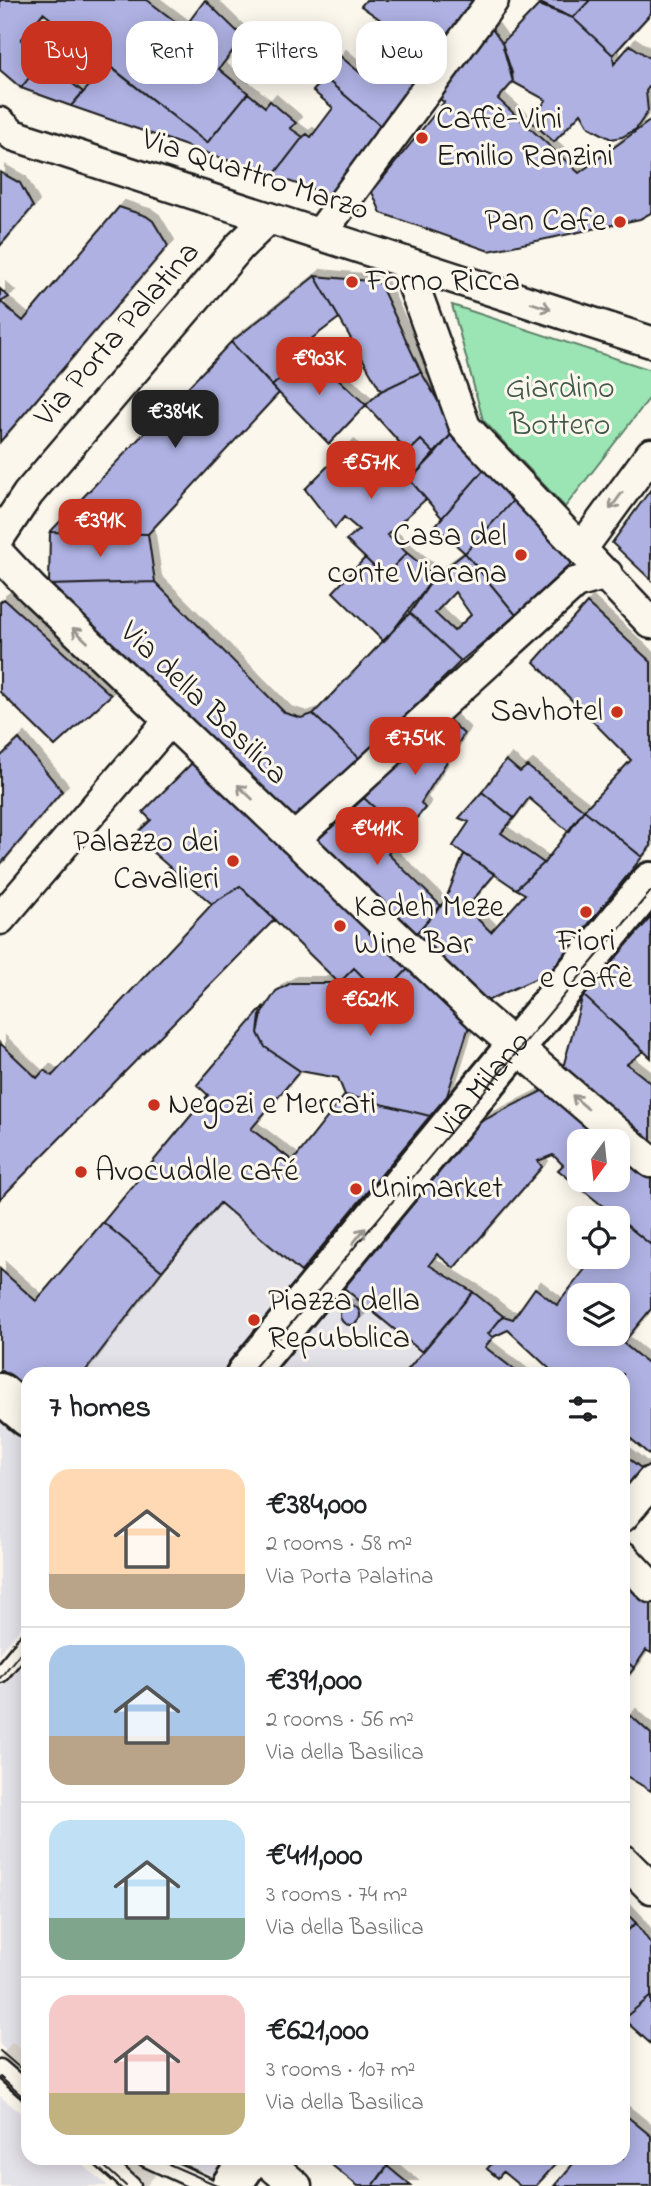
<!DOCTYPE html>
<html lang="en">
<head>
<meta charset="utf-8">
<style>
  :root { --surface:#fff; --page:#f6f6f6; --text:#202124; --muted:#757577; --line:#e0e0e0; --accent:#c8321e }
  body { margin:0; font-family:"Indie Flower",sans-serif; background:var(--page); color:var(--text); height:100vh; display:flex; flex-direction:column; font-size:26px; white-space:nowrap }
  * { box-sizing:border-box; margin:0 }
  p { font-size:23px; color:var(--muted) }
  .icon { flex:none; width:38px; height:38px; fill:none; stroke:currentColor; stroke-width:2; stroke-linecap:round; stroke-linejoin:round }
  .map { position:relative; flex:1; overflow:hidden }
  .side { position:absolute; left:21px; top:1367px; width:609px; height:798px; display:flex; flex-direction:column; background:var(--surface); border-radius:21px; box-shadow:0 4px 18px #0003 }
  .side>* { flex:none }
  .banner { position:absolute; left:21px; top:21px; width:609px; height:63px; display:flex; gap:14px }
  .needle { width:46px; rotate:195deg }
  .controls { position:absolute; left:567px; top:1129px; display:grid; gap:14px }
  .controls a { display:grid; place-items:center; width:63px; height:63px; border-radius:14px; background:var(--surface); box-shadow:0 4px 18px #0003; font-size:35px }
  .price { position:absolute; translate:-50% -60px; padding:0 16px; border-radius:14px; background:var(--accent); color:#fff; font-size:23px; line-height:46px; filter:drop-shadow(0 2px 4px #0008) }
  .price::after { content:''; position:absolute; left:50%; top:42px; width:21px; height:16px; margin-left:-10px; background:inherit; clip-path:polygon(0 0,100% 0,50% 100%) }
  .price.on { background:#222; color:#fff }
  ul { padding:0; list-style:none }
  li { display:flex; align-items:center; gap:21px; height:175px; padding:0 28px }
  li+li { border-top:2px solid var(--line) }
  li span { display:grid; place-items:center; flex:none; width:196px; height:140px; border-radius:21px; color:#555 }
  li>.icon { margin-inline-start:auto }
  span .icon { width:84px; height:84px; fill:#fffc; stroke-width:1 }
  li b { font-size:30px }
  h2 { display:flex; justify-content:space-between; align-items:center; height:84px; padding:0 28px; font-size:30px }
  .pill { padding:0 24px; border-radius:21px; background:var(--surface); box-shadow:0 4px 18px #0003; font-size:24px; line-height:63px }
  .pill.on { background:var(--accent); color:#fff }
  .map>svg:first-child { display:block }
  .built { fill:#e4e2e9 }
  .green { fill:#9be5b4; stroke:#5c8068; stroke-width:2 }
  .building { fill:#aeb1e2; stroke:#1c1c1c; stroke-width:2; fill-rule:evenodd; filter:url(#shadow) }
  .lines { fill:none; stroke-linecap:round; stroke-linejoin:round }
  .primary-tunnel { stroke:#dad6cd; stroke-width:38; stroke-dasharray:38 19; stroke-linecap:butt }
  .lane-casing { stroke:#1c1c1c; stroke-width:21 }
  .street-casing { stroke:#1c1c1c; stroke-width:35 }
  .secondary-casing { stroke:#1c1c1c; stroke-width:44 }
  .lane { stroke:#fbf7ec; stroke-width:16 }
  .street { stroke:#fbf7ec; stroke-width:30 }
  .secondary { stroke:#fbf7ec; stroke-width:38 }
  .tram { stroke:#1c1c1c; stroke-width:2 }
  .oneway { stroke:#97948e }
  .poi-dot { fill:#c8321e; stroke:#fbf7ec; stroke-width:2.5 }
  .labels { text-anchor:middle; dominant-baseline:central; stroke-width:6; stroke-linejoin:round; paint-order:stroke }
  .poi-label { font-size:32px; fill:#1c1c1c; stroke:#fbf7ec; text-anchor:start }
  .street-label { font-size:32px; fill:#1c1c1c; stroke:#fbf7ec }
  .park-label { font-size:32px; fill:#42584a; stroke:#fbf7ec }
</style>
</head>
<body>
<div class="map">
<svg width="651" height="2186" viewBox="0 0 651 2186">
  <defs>
    <filter id="shadow"><feDropShadow dx="6" dy="-6" stdDeviation="0" flood-color="#0004"/></filter>
  </defs>
  <rect width="100%" height="100%" fill="#fbf7ec"/>
  <filter id="ink" filterUnits="userSpaceOnUse"><feTurbulence type="fractalNoise" baseFrequency=".0143" numOctaves="2"/><feDisplacementMap in="SourceGraphic" scale="14" xChannelSelector="R" yChannelSelector="G"/><feConvolveMatrix kernelMatrix="1 2 1 2 8 2 1 2 1" color-interpolation-filters="sRGB"/></filter>
  <g filter="url(#ink)">
    <path class="built" d="M220,1203L301,1272L309,1275L236,1374H83Z
      M333,1284L344,1288L422,1352L404,1374H261Z
      M0,1410L28,1434V1619L0,1653Z
      M28,1653V2069L0,2045V1688Z
      M0,2096L28,2119V2158H74L108,2186H0Z
      M168,2158H230L212,2175Z"/>
    <path class="green" d="M452,305L651,370V396L565,507L483,420Z"/>
    <path class="building" d="M0,0H147L184,28L205,0L243,37L219,69L248,93L207,143L43,13L21,40L43,60L21,88L0,70Z
      M366,0H479L411,81L365,47L385,23L361,6Z
      M533,0H590L573,18Z
      M590,0H651V13L613,55L573,18Z
      M539,5L573,18L613,55L614,64L630,45L651,59V84L646,91L648,111L636,129L622,137L611,139L589,127L581,113L554,142L531,121L546,100L513,82L502,43Z
      M492,29L502,43L512,73L513,82L498,99L579,173L651,120V213L640,219L489,251L381,213L372,192L444,102L438,98Z
      M340,56L365,77L382,59L416,86L383,128L325,78Z
      M43,60L83,92L71,106L21,88Z
      M108,65L207,143L248,93L265,107L270,101L296,123L290,128L303,137L273,176L71,106Z
      M325,78L383,128L333,196L273,176L303,137L307,134L311,137L333,108L313,91Z
      M0,172L20,183L33,207L0,246Z
      M119,207L146,216L153,221L168,246L0,442V289L9,297L1,302L23,321Z
      M315,276L379,282L421,372L381,391Z
      M315,276L339,318L302,346L310,352L272,386L231,342Z
      M231,342L279,393L148,534L50,532Z
      M310,352L366,405L329,444L272,386Z
      M421,372L455,430L435,454L421,440L408,452L366,405L381,391Z
      M455,430L488,465L442,518L410,480Z
      M421,440L435,454L410,480L426,499L387,535L407,553L384,576L346,540L359,530L344,517L335,528L305,489L348,446L381,479Z
      M488,465L518,495L465,553L435,526Z
      M651,489V580L612,543Z
      M518,495L577,558L516,615L465,553Z
      M50,532L148,534L155,582L49,585Z
      M407,553L435,576L384,642L333,592L365,558L384,576Z
      M465,553L516,615L461,661L410,613L435,576ZM455,592L471,615L454,631L435,613Z
      M155,582L285,713L301,718L313,714L361,760L293,820L49,585Z
      M4,599L111,695L55,746L0,692V602Z
      M587,603L651,662V846L642,857L584,810L631,760L534,662Z
      M410,613L461,661L361,760L313,714Z
      M446,717L464,734L421,803L425,808L403,834L364,798Z
      M19,739L62,791L0,865V757Z
      M198,757L410,967L382,996L354,968L339,983L240,886L212,904L134,836L151,820L143,812Z
      M506,760L520,772L527,766L584,810L569,832L529,798L514,818L482,792Z
      M482,792L514,818L501,833L544,863L516,889L453,846L469,822L459,818Z
      M364,798L403,834L388,854L441,906L411,939L313,844Z
      M584,810L642,857L550,972L480,1004L411,939L445,901L466,908L491,932L525,894L516,889L544,863Z
      M464,854L495,874L466,908L445,901Z
      M240,886L275,919L0,1199V1043L37,1078L44,1070L52,1076L212,904Z
      M651,917V1058L583,995Z
      M410,967L469,1026L447,1096L430,1116L345,1095L338,1078L300,1071L265,1047L258,1033L260,1016L276,991L291,983H339L354,968L382,996Z
      M583,995L644,1051L627,1064L651,1083V1147L562,1071Z
      M264,1006L258,1033L265,1047L300,1071L251,1129L293,1161L345,1095L430,1116L301,1272L220,1203L162,1271L103,1222L208,1095L197,1085Z
      M548,1088L612,1141H579V1180H618V1146L651,1174V1245L558,1170L563,1165L553,1155L538,1161L542,1167L454,1268L437,1254L429,1265L473,1292L422,1352L344,1288L480,1122Z
      M603,1206L617,1218H595Z
      M618,1218L651,1245V1309L623,1343L651,1366V1456L623,1432V1374H555L508,1330L493,1337L488,1334L503,1316L513,1319L535,1288L557,1305L585,1269L569,1256L579,1241V1256H618ZM579,1295H618V1334H579Z
      M103,1222L162,1271L83,1374H28V1391L0,1369V1269L36,1301Z
      M473,1292L503,1316L488,1334L493,1337L485,1347L520,1374H404Z
      M340 1315a10 10 0 1 1 20 0a10 10 0 1 1-20 0Z
      M623,1454L646,1472L623,1498Z
      M623,1573L651,1595V1653L646,1650L634,1668L623,1658Z
      M623,1658L634,1668L623,1682Z
      M630,1715L651,1734V1791L623,1774V1725Z
      M623,1909L636,1923L623,1935Z
      M636,1923L651,1944V1996L623,2019V2004L626,2001L623,1998V1935Z
      M651,1996V2044L623,2019Z
      M623,2113L651,2136V2186H554L578,2158H623Z
      M323,2158H394L373,2186H358Z
      M490,2158H561L536,2186H520L503,2172L498,2178L487,2169L494,2161Z
      M387,2166L411,2186H373Z"/>
    <g class="lines">
      <path class="primary-tunnel" d="M0,2057L28,2080
        M120,2158L154,2186"/>
      <g class="lane-casing">
        <path id="lane" d="M0,1674L28,1640
          M0,2068L28,2092
          M101,2158L132,2186
          M146,2158L207,2186"/>
      </g>
      <g class="street-casing">
        <path id="street" d="M0,123L13,135L651,342
          M320,234L493,0
          M405,262L465,427L651,623
          M0,536L28,494L240,246L269,218
          M582,548L651,454
          M0,555L32,589L479,1015L651,1162
          M294,839L575,583L607,574
          M0,919L170,720
          M623,1516L651,1482
          M623,1557L651,1587
          M623,1860L651,1888
          M263,2158L296,2186"/>
      </g>
      <g class="secondary-casing">
        <g id="secondary">
          <path id="s1" d="M246,1374L651,882"/>
          <path d="M0,1393L28,1417"/>
          <path d="M231,2186L250,2158"/>
        </g>
      </g>
      <use href="#lane" class="lane"/>
      <use href="#street" class="street"/>
      <use href="#secondary" class="secondary"/>
      <path class="tram" d="M249,1374L651,891
        M0,1678L28,1643
        M0,2051L28,2075
        M0,2077L28,2101
        M95,2158L126,2186
        M155,2158L219,2186"/>
    </g>
    <defs><path id="oneway-shaft" d="M-6 0H5M1.5-3L5.5 0L1.5 3" fill="none" stroke-width="1.6" stroke-linecap="round" stroke-linejoin="round" transform="scale(1.75)"/></defs>
    <g class="oneway">
      <use href="#oneway-shaft" transform="translate(541 306) rotate(18)"/>
      <use href="#oneway-shaft" transform="translate(616 501) rotate(126)"/>
      <use href="#oneway-shaft" transform="translate(80 635) rotate(-136)"/>
      <use href="#oneway-shaft" transform="translate(245 792) rotate(-136)"/>
      <use href="#oneway-shaft" transform="translate(580 1102) rotate(-139)"/>
      <use href="#oneway-shaft" transform="translate(359 1236) rotate(-51)"/>
    </g>
  </g>
  <g class="poi-dot">
    <circle cx="422" cy="138" r="7"/>
    <circle cx="620" cy="222" r="7"/>
    <circle cx="352" cy="282" r="7"/>
    <circle cx="521" cy="555" r="7"/>
    <circle cx="617" cy="712" r="7"/>
    <circle cx="233" cy="861" r="7"/>
    <circle cx="586" cy="912" r="7"/>
    <circle cx="340" cy="926" r="7"/>
    <circle cx="154" cy="1105" r="7"/>
    <circle cx="81" cy="1172" r="7"/>
    <circle cx="356" cy="1189" r="7"/>
    <circle cx="254" cy="1320" r="7"/>
  </g>
  <g class="labels">
    <g class="poi-label">
      <text x="436" y="120">Caffè-Vini<tspan x="436" dy="37">Emilio Ranzini</tspan></text>
      <text x="606" y="222" text-anchor="end">Pan Cafe</text>
      <text x="366" y="282">Forno Ricca</text>
      <text x="507" y="537" text-anchor="end">Casa del<tspan x="507" dy="37">conte Viarana</tspan></text>
      <text x="603" y="712" text-anchor="end">Savhotel</text>
      <text x="219" y="843" text-anchor="end">Palazzo dei<tspan x="219" dy="37">Cavalieri</tspan></text>
      <text x="354" y="908">Kadeh Meze<tspan x="354" dy="37">Wine Bar</tspan></text>
      <text x="586" y="942" text-anchor="middle">Fiori<tspan x="586" dy="37">e Caffè</tspan></text>
      <text x="168" y="1105">Negozi e Mercati</text>
      <text x="95" y="1172">Avocuddle café</text>
      <text x="370" y="1189">Unimarket</text>
      <text x="268" y="1302">Piazza della<tspan x="268" dy="37">Repubblica</tspan></text>
    </g>
    <g class="street-label">
      <text transform="translate(255 176) rotate(18)">Via Quattro Marzo</text>
      <text transform="translate(118 335) rotate(-49)">Via Porta Palatina</text>
      <text transform="translate(203 704) rotate(44)">Via della Basilica</text>
      <text stroke="none"><textPath href="#s1" startOffset="374">Via Milano</textPath></text>
    </g>
    <g class="park-label">
      <text x="560" y="389">Giardino<tspan x="560" dy="37">Bottero</tspan></text>
    </g>
  </g>
</svg>
<div class="controls">
<a><svg class="needle" viewBox="-14 -14 28 28"><path d="M0-13l5 13h-10z" fill="#e53935"/><path d="M0 13l5-13h-10z" fill="#757577"/></svg></a>
<a><svg class="icon" aria-label="locate" viewBox="0 0 24 24"><circle cx="12" cy="12" r="6"/><path d="M12 2v4M12 18v4M2 12h4M18 12h4"/></svg></a>
<a><svg class="icon" aria-label="layers" viewBox="0 0 24 24"><path d="M12 4l9 5-9 5-9-5zM3 14l9 5 9-5"/></svg></a>
</div>
<b class="price" style="left:319px;top:397px">€903K</b>
<b class="price on" style="left:175px;top:450px">€384K</b>
<b class="price" style="left:371px;top:501px">€571K</b>
<b class="price" style="left:100px;top:559px">€391K</b>
<b class="price" style="left:415px;top:777px">€754K</b>
<b class="price" style="left:377px;top:867px">€411K</b>
<b class="price" style="left:370px;top:1038px">€621K</b>
<div class="banner">
<a class="pill on">Buy</a>
<a class="pill">Rent</a>
<a class="pill">Filters</a>
<a class="pill">New</a>
</div>
<section class="side">
<h2>7 homes<svg class="icon" aria-label="filters" viewBox="0 0 24 24"><path d="M4 7h16M4 17h16"/><circle cx="9" cy="7" r="2"/><circle cx="15" cy="17" r="2"/></svg></h2>
<ul>
<li><span style="background:linear-gradient(#ffd9b3 75%,#b9a48a 0)"><svg class="icon" aria-label="home" viewBox="0 0 24 24"><path d="M3 11l9-7 9 7M6 9v11h12V9"/></svg></span><div><b>€384,000</b><p>2 rooms · 58 m²</p><p>Via Porta Palatina</p></div></li>
<li><span style="background:linear-gradient(#a9c7e8 65%,#b9a48a 0)"><svg class="icon" aria-label="home" viewBox="0 0 24 24"><path d="M3 11l9-7 9 7M6 9v11h12V9"/></svg></span><div><b>€391,000</b><p>2 rooms · 56 m²</p><p>Via della Basilica</p></div></li>
<li><span style="background:linear-gradient(#bfe0f5 70%,#7fa58c 0)"><svg class="icon" aria-label="home" viewBox="0 0 24 24"><path d="M3 11l9-7 9 7M6 9v11h12V9"/></svg></span><div><b>€411,000</b><p>3 rooms · 74 m²</p><p>Via della Basilica</p></div></li>
<li><span style="background:linear-gradient(#f6c9c9 70%,#c2b280 0)"><svg class="icon" aria-label="home" viewBox="0 0 24 24"><path d="M3 11l9-7 9 7M6 9v11h12V9"/></svg></span><div><b>€621,000</b><p>3 rooms · 107 m²</p><p>Via della Basilica</p></div></li>
</ul>
</section>
</div>
</body>
</html>
